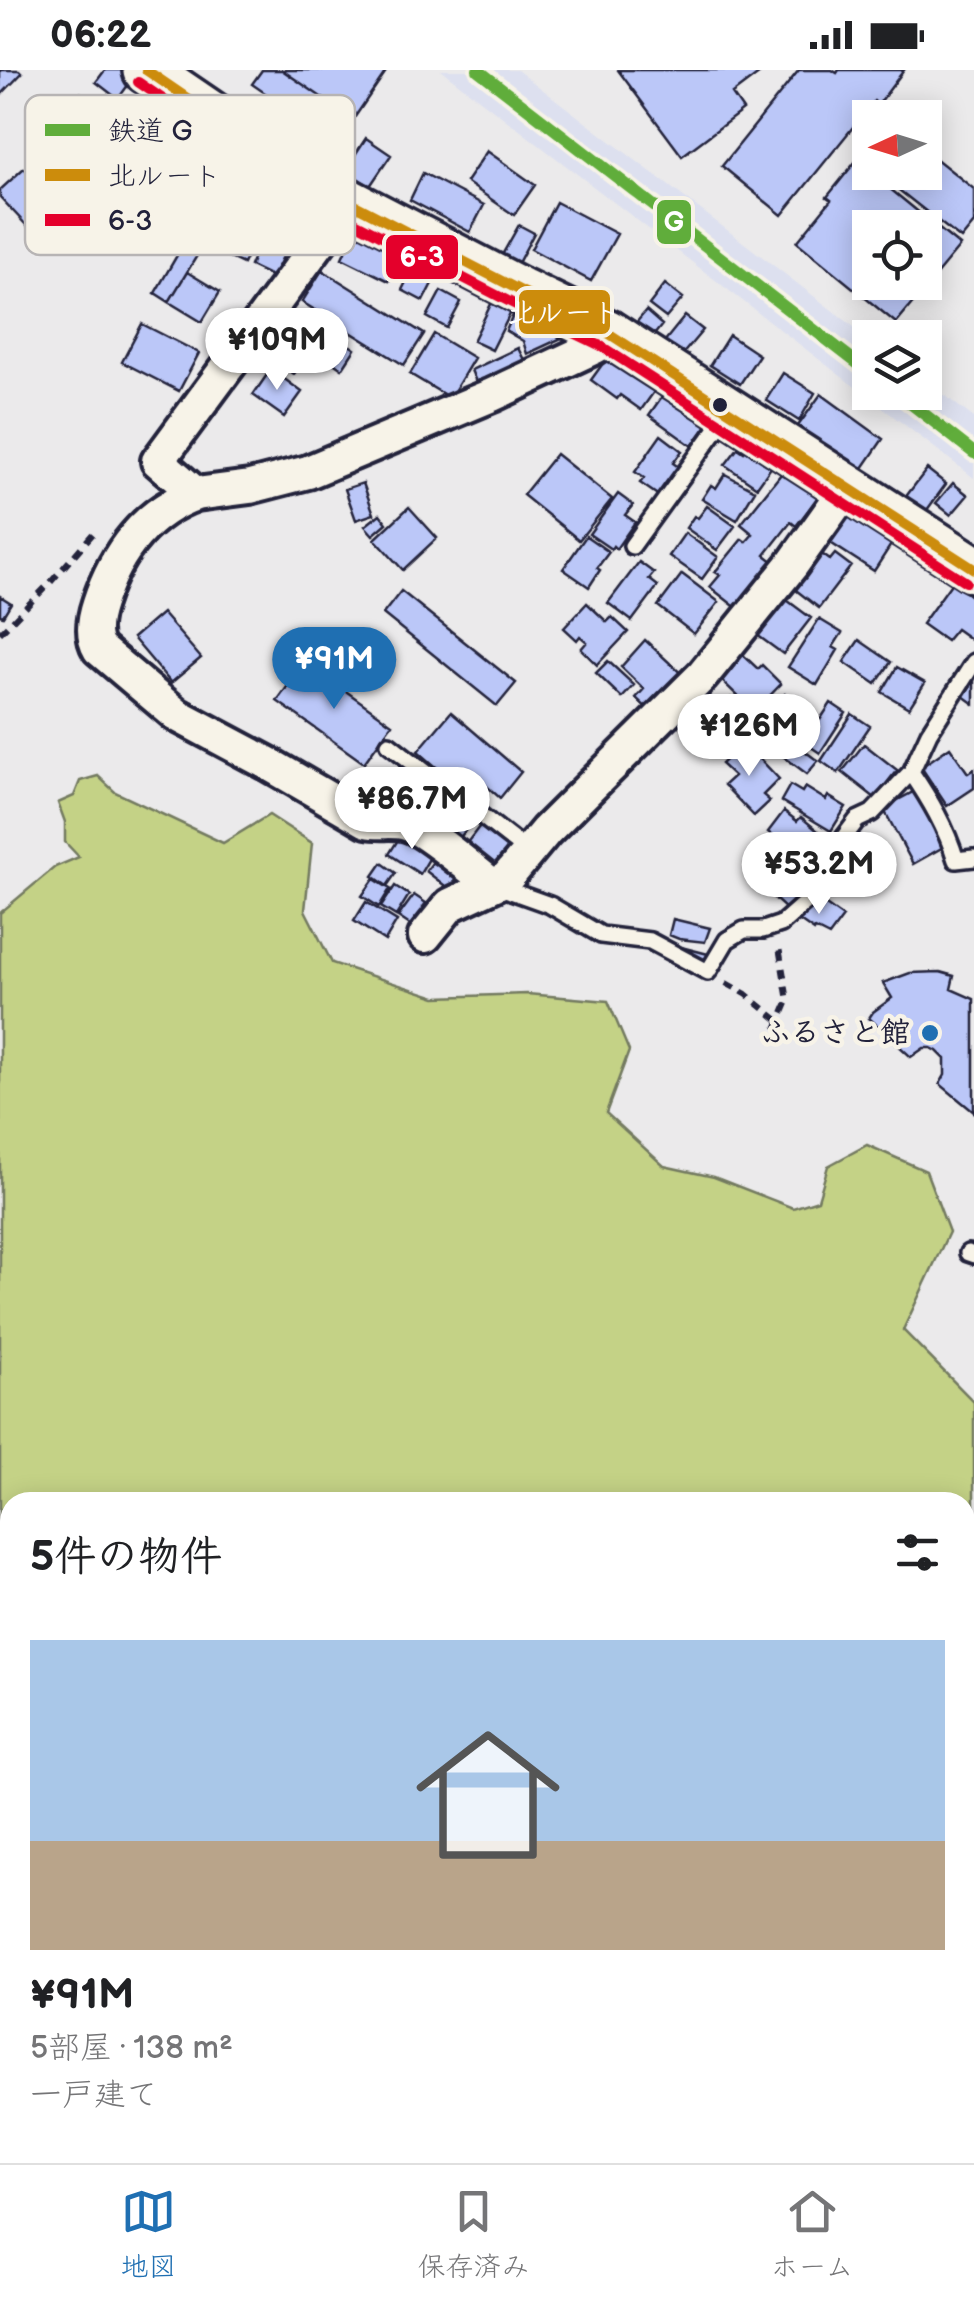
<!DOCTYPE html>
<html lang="ja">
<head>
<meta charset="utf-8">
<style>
  :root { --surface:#fff; --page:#f2f2f2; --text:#202124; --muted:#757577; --line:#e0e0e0; --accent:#1f6fb2 }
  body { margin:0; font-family:"Balsamiq Sans","Klee One",sans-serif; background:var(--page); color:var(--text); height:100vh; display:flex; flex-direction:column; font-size:38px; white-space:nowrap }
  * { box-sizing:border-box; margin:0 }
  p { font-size:32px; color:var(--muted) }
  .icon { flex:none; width:55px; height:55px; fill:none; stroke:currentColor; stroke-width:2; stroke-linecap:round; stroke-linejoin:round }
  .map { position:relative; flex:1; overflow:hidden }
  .drawer { position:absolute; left:0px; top:1422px; width:975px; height:672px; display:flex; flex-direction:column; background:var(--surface); border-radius:30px 30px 0 0; box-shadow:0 5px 25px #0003 }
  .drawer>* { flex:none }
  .needle { width:65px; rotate:266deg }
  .buttons { position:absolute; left:852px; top:30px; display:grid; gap:20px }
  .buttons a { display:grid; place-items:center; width:90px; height:90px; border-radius:0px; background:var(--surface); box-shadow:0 5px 25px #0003; font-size:50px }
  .price { position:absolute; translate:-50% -85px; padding:0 22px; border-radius:35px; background:#fff; color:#222; font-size:32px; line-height:65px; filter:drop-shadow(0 2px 5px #0008) }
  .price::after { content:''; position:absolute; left:50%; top:60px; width:30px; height:22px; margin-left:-15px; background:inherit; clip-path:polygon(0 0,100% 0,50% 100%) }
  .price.on { background:var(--accent); color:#fff }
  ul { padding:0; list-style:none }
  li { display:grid; align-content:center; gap:20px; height:530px; padding:0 30px }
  li span { display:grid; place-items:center; height:310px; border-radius:0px; color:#555 }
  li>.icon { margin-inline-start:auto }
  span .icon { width:180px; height:180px; fill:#fffc; stroke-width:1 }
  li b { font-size:42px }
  h2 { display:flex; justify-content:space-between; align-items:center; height:120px; padding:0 30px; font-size:42px }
  .status { display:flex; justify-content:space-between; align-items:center; height:70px; padding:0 50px; background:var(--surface); direction:ltr }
  .status svg { height:28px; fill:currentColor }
  .tab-bar { display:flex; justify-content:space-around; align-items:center; height:140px; border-top:2px solid var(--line); background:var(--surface); font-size:28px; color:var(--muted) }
  .tab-bar a { display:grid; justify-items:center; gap:5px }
  .tab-bar .on { color:var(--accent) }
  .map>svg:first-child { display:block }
  .built { fill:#dde0ef }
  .green { fill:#c4d286; stroke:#737a60; stroke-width:2.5 }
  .building { fill:#bbc7f8; stroke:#22223b; stroke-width:2.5; fill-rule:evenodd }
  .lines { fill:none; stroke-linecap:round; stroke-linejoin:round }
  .lane-casing { stroke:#22223b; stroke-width:22 }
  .street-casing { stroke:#22223b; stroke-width:40 }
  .secondary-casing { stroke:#22223b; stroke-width:52 }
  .path { stroke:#22223b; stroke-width:6; stroke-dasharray:10 8; stroke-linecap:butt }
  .lane { stroke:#f7f3e8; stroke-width:15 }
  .street { stroke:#f7f3e8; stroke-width:32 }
  .secondary { stroke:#f7f3e8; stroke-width:45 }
  .bus-1-casing { stroke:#f7f3e8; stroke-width:18 }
  .bus-2-casing { stroke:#f7f3e8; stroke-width:18 }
  .bus-1 { stroke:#cc8c0c; stroke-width:10 }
  .bus-2 { stroke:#e4002b; stroke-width:10 }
  .rail-1-casing { stroke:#f7f3e8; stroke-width:20 }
  .rail-1 { stroke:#60ad3b; stroke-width:12 }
  .bus-dot { fill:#22223b; stroke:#f7f3e8; stroke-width:4 }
  .poi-dot { fill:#1f6fb2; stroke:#f7f3e8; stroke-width:4 }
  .labels { text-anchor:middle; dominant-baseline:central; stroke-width:9; stroke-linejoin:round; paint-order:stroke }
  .poi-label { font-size:30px; font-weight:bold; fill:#22223b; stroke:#f7f3e8; text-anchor:end }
  .key { fill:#f7f3e8; stroke:#b7b4b4; stroke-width:2.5 }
  .key-label { font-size:28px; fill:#22223b }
  .line-badge { stroke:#f7f3e8; stroke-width:4 }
  .badge-label { font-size:28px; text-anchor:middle; font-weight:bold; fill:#fff }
</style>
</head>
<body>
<div class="status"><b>06:22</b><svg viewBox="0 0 49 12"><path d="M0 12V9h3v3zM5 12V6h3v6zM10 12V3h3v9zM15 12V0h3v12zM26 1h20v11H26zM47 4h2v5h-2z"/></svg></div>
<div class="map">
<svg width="974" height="2093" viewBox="0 0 974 2093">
  <rect width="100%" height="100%" fill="#ebeaeb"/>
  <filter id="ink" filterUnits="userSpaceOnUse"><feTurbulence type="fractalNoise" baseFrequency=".01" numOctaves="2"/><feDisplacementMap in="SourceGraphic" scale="20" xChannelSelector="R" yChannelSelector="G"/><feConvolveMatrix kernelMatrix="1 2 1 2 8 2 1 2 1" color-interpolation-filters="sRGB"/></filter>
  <g filter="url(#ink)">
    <path class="built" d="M441,0H517L870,269V322H925V310L939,321L974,348V408Z"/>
    <path class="green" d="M98,706L115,722L223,773L269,745L312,773L305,840L332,893L436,927L527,924L608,931L629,981L606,1043L664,1096L714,1107L793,1138L818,1130L828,1096L867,1075L926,1101L949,1162L903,1260L974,1332V1745L971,1750L965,1785V1432H10V2085H777V2093H0V843L55,797L79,787L65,772V752L58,733L74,726L80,711Z"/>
    <path class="building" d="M0,0H19L22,3L0,26Z
      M105,0H130L136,4L118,29L96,12Z
      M262,0H282L327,31L311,55L252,14Z
      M282,0H387L348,57L322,39L327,31Z
      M618,0H764L732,24L743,40L682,86Z
      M799,0H832L837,3L839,0H904L878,35L874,31L782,145L722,96Z
      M81,23L108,40L80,84L54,68Z
      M366,68L391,85L370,116L345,100Z
      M925,80L974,119V153L961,169L890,113L898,102H925Z
      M487,81L535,115L514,145L466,112Z
      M856,91L960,176L896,253L797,172L831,130L827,127ZM870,158H925V212H870Z
      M24,98L70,147L42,172L0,127V120Z
      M423,103L484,135L470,162L410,130Z
      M556,132L617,164L591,211L531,179Z
      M209,144L256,166L243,194L196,172Z
      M519,155L534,163L518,193L502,185Z
      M356,157L404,180L389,211L342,188Z
      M262,167L287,178L273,207L250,196Z
      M183,175L198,184L169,232L155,223Z
      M419,186L440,198L423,231L402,220Z
      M322,200L424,264L404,295L302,232Z
      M187,202L220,222L202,252L169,232Z
      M665,214L683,228L666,248L649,235Z
      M441,221L461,232L447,258L427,247Z
      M493,230L512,240L492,280L473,271Z
      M515,241L566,266L527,284L523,271L506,261Z
      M646,241L662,255L647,274L630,260Z
      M293,244L312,258L316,252L355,279L342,299L312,278L294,304L266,284Z
      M685,246L703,260L681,286L664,272Z
      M142,254L199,283L179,321L122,292Z
      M434,264L474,288L450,328L410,304Z
      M729,265L759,285L740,314L710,295Z
      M617,274L661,312L641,340L620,325L617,329L591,310Z
      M518,278L528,298L480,321L471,300Z
      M271,299L302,322L284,347L253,325Z
      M783,303L815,323L799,351L766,330Z
      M680,317L711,339L702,352L707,355L692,376L649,345L663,325L670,331Z
      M821,324L883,369L861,401L798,356Z
      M661,365L682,381L673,393L680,398L659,426L640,413L644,408L635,402Z
      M752,372L777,389L757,417L725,395L738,378L744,382Z
      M556,384L612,429L579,470L523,425Z
      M789,394L823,421L796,456L791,452L765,485L778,495L738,539L710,517L720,505L715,502L742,469L746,472L753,464L741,454Z
      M927,399L946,414L924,444L904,429Z
      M725,404L755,420L737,450L702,429L711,415L716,418Z
      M363,413L374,444L356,450L345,419Z
      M953,413L968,425L951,445L936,433Z
      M618,424L633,435L625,445L635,452L616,479L613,476L611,479L589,464Z
      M707,436L735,456L717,480L686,458L694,446L698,448Z
      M409,437L437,468L403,500L375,469Z
      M844,441L896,467L874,501L826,470Z
      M380,444L387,453L373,465L365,456Z
      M685,463L718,487L702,509L669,486Z
      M586,466L609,482L597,498L600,500L589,517L563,499Z
      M819,482L830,490L835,484L851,496L819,538L792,517Z
      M639,492L654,503L649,509L658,516L632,551L608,533Z
      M960,501L974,512L967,523L972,527L974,523L973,571L956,559L946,571L922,554Z
      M682,504L719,532L694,564L658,536Z
      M401,521L516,613L497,636L383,544Z
      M780,525L811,548L783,584L757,565L771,547L766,544Z
      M0,526L11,533L3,546L0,545Z
      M587,533L607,552L612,547L628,562L597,595L581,579L587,572L580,566L577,570L564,558Z
      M162,543L201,588L171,613L133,568Z
      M819,549L842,563L833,577L838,580L817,615L788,597Z
      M645,570L686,608L653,644L636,628L644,619L621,597Z
      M859,570L891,592L876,614L844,592Z
      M738,580L758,599L762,595L781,614L754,642L715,604Z
      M608,591L634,615L622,628L596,603Z
      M305,592L392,654L364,693L277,631Z
      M897,597L925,613L909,638L882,622Z
      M974,611V634L963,626Z
      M785,624L817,649L798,676L818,691L807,704L748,660L760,644L767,649Z
      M731,628L750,645L740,656L721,639Z
      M831,633L846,643L820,683L805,673Z
      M451,642L521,702L500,728L481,711L468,725L418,681Z
      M852,644L870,656L838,703L821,691Z
      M744,672L779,709L763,725L770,731L754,746L724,715L734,706L721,694Z
      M864,674L897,700L875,728L842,702Z
      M950,677L968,703L974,699V718L947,736L921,697Z
      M404,693L433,717L412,743L382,719Z
      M790,715L802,722L805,717L826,730L828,726L846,737L831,761L781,731Z
      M915,721L945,776L913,794L883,738Z
      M440,725L473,750L454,776L420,751Z
      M784,741L797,751L801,747L824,766L821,771L829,778L813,799L768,762Z
      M482,753L513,777L494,802L463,778Z
      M403,762L436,777L420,804L389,784Z
      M441,781L474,806L458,826L426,801Z
      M382,793L396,803L387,816L373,806Z
      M774,807L781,809L799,824L787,840L764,819Z
      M374,809L390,819L379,837L362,826Z
      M395,816L409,825L396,846L381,837Z
      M414,825L426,833L423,837L435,845L422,863L398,847Z
      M813,826L843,847L829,866L815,859L814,861L794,847Z
      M366,832L397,851L385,871L354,851Z
      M673,849L710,858L705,872L679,869L669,865Z
      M681,877L708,884L704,899L677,893Z
      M940,902L954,906L951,919L974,929V1042L940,1014L945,1005V989L937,981L931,978H924L911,987L869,948L873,942L892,928L883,913L910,903Z"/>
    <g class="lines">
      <g class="lane-casing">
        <path id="lane" d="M632,476L726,346
          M389,674L528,782
          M911,702C930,730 946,757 956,790L974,788
          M497,816L550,835L601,865L650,871L708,902L727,870L744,860H763L781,854L816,823L842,770L857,750L872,743L911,702L929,663L974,592
          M968,1183L974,1185"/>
      </g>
      <g class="street-casing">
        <path id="street" d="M349,132L158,391L196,424L250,417L308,402L492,325L595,277L608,263
          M196,424C145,442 115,484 99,533C94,548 91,566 99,579L177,645L269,694L367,751C381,754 393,750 407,754C425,759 474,801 492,815
          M425,866L450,835L506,809L546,761L703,605L792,495L847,418
          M965,1816L971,1804L974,1791
          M826,2093L830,2085"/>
      </g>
      <g class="secondary-casing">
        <path id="secondary" d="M146,0L275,88L349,132L521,221L608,263L974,499"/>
      </g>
      <path class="path" d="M0,563L50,513L97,459
        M726,913L746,924L779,951
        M776,959L788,931L779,877"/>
      <use href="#lane" class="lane"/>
      <use href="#street" class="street"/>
      <use href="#secondary" class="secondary"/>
      <g class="bus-1-casing">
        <path id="bus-1" d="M146,0L275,88L349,132L521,221L608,263L974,499"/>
      </g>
      <g class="bus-2-casing">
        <path id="bus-2" d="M138,12L267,100L341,145L514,234L601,276L966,512"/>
      </g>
      <use href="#bus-1" class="bus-1"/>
      <use href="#bus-2" class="bus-2"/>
      <g class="rail-1-casing">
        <path id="rail-1" d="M478,0L870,303
          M896,322L974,383"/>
      </g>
      <use href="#rail-1" class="rail-1"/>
    </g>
  </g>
  <circle class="bus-dot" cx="720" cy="335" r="9"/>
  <circle class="poi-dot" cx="930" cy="963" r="10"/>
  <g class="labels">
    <g class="poi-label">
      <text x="910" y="963">ふるさと館</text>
    </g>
  </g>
  <rect x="25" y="25" width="330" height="160" rx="15" class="key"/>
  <rect x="45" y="54" width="45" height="12" fill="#60ad3b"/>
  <rect x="45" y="99" width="45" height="12" fill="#cc8c0c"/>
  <rect x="45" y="144" width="45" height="12" fill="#e4002b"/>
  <g class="key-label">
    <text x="108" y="70">鉄道 G</text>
    <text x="108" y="115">北ルート</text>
    <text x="108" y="160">6-3</text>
  </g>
  <g class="line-badge">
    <rect x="655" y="128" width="38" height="48" rx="10" fill="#60ad3b"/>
    <rect x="384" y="163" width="76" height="48" rx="10" fill="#e4002b"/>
    <rect x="517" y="218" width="95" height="48" rx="10" fill="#cc8c0c"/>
  </g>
  <g class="badge-label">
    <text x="674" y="161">G</text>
    <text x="422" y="196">6-3</text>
    <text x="564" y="252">北ルート</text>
  </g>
</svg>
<div class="buttons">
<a><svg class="needle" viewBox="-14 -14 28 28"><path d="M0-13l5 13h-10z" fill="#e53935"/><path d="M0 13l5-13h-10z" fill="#757577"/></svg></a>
<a><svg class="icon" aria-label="locate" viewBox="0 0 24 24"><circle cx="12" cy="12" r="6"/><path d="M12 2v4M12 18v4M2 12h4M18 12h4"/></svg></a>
<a><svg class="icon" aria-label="layers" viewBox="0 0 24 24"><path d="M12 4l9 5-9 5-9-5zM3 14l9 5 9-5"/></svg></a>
</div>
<b class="price" style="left:277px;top:323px">¥109M</b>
<b class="price on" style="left:334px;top:642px">¥91M</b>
<b class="price" style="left:749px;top:709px">¥126M</b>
<b class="price" style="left:412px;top:782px">¥86.7M</b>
<b class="price" style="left:819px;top:847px">¥53.2M</b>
<section class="drawer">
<h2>5件の物件<svg class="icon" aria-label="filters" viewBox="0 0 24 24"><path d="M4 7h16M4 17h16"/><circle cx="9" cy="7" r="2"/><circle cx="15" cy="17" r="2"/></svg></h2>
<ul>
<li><span style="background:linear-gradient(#a9c7e8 65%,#b9a48a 0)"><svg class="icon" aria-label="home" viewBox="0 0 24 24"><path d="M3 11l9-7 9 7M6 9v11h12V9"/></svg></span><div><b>¥91M</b><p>5部屋 · 138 m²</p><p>一戸建て</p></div></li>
</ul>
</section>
</div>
<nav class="tab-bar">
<a class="on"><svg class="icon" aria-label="map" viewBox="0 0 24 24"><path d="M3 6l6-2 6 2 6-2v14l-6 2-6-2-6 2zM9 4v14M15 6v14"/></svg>地図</a>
<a><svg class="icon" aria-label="saved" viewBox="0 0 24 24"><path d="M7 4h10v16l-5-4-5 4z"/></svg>保存済み</a>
<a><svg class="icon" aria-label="home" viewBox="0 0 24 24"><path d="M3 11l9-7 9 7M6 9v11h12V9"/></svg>ホーム</a>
</nav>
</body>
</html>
